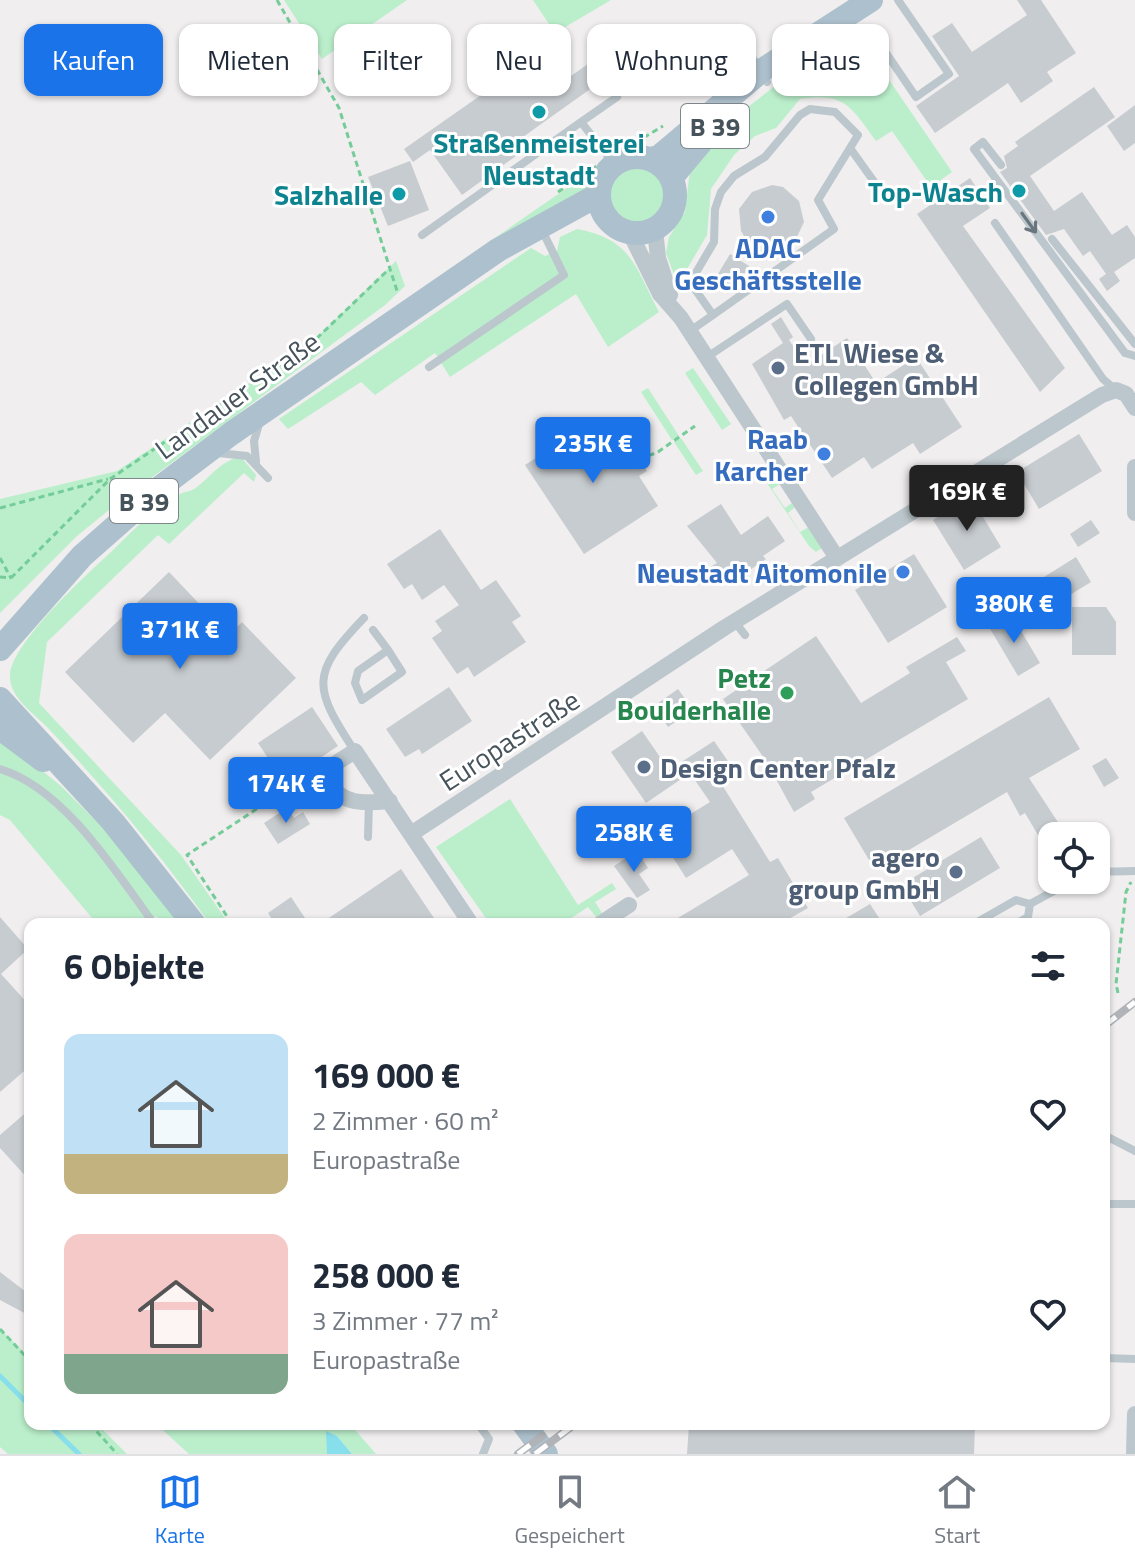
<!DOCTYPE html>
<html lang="de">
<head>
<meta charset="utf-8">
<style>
  :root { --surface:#fff; --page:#f6f6f7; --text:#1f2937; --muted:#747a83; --line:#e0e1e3; --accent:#1a73e8 }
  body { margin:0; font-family:"Titillium Web",sans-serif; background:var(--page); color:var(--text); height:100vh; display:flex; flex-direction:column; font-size:30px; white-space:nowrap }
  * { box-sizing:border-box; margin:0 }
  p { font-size:26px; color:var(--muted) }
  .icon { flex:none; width:44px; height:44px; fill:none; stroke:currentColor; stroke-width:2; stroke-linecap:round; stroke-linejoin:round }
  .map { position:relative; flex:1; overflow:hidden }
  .details { position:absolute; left:24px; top:918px; width:1086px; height:512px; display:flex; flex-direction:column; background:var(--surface); border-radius:16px; box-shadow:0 2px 6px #0004 }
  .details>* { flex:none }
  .guide { position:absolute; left:24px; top:24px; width:1088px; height:72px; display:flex; gap:16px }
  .controls { position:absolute; left:1038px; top:822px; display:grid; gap:16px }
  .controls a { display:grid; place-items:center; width:72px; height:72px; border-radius:16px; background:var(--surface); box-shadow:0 2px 6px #0004; font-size:40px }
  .price { position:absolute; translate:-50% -68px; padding:0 18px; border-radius:8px; background:var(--accent); color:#fff; font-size:26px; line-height:52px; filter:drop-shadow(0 2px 4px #0008) }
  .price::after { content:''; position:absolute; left:50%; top:48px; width:24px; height:18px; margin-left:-12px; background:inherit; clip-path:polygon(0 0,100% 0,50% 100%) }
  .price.active { background:#222; color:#fff }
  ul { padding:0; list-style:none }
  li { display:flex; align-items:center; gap:24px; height:200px; padding:0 40px }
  li span { display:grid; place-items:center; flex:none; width:224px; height:160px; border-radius:16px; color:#555 }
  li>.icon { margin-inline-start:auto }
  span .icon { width:96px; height:96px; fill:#fffc; stroke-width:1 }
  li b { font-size:34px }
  h2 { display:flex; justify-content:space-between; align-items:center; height:96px; padding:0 40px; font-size:34px }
  .tag { padding:0 28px; border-radius:16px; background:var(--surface); box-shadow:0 2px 6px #0004; font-size:28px; line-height:72px }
  .tag.active { background:var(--accent); color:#fff }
  .menu { display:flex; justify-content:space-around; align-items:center; height:112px; border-top:2px solid var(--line); background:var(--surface); font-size:22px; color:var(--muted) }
  .menu a { display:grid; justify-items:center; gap:4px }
  .menu .active { color:var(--accent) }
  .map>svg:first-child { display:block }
  .green { fill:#bbefcb }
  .water { fill:#88dfec }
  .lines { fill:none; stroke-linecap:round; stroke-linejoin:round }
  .stream { stroke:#88dfec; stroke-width:5 }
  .building { fill:#c7ccd0 }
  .path { stroke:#74cc99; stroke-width:3; stroke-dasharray:6 4; stroke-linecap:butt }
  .service { stroke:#bcc7cd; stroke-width:8 }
  .minor { stroke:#bcc7cd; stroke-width:16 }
  .primary { stroke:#adc0cd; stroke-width:24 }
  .rail-casing { stroke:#b0b4b8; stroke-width:8 }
  .rail { stroke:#fff; stroke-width:5; stroke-dasharray:15; stroke-linecap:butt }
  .oneway { stroke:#69767d }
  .culture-dot { fill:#0f9aa8; stroke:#fff; stroke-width:3 }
  .shop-dot { fill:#3f7fe0; stroke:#fff; stroke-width:3 }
  .service-dot { fill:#5c6f8a; stroke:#fff; stroke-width:3 }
  .leisure-dot { fill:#2e9e5b; stroke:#fff; stroke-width:3 }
  .labels { text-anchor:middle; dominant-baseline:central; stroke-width:6; stroke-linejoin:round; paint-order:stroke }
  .shield { fill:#fff; stroke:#7e878c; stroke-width:2 }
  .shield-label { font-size:26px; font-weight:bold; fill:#46535b }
  .culture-label { font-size:28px; font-weight:bold; fill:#0d838f; stroke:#fff; text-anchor:end }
  .shop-label { font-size:28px; font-weight:bold; fill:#366cbe; stroke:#fff; text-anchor:end }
  .service-label { font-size:28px; font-weight:bold; fill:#4e5e75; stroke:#fff; text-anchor:start }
  .street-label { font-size:28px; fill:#46535b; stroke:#fff }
  .leisure-label { font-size:28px; font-weight:bold; fill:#27864d; stroke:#fff; text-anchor:end }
</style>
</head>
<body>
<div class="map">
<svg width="1135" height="1454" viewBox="0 0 1135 1454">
  <rect width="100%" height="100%" fill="#f0eeee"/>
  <path class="green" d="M284,0H407L322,59Z
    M533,0H611L555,33Z
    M848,29L857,33L952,172L931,187L892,131L876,141C851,107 845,92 800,99L776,128L755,136L734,155L711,189L707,235L687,269L686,285L679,288L666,253L669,237L685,212L690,170L717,131Z
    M608 196a29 29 0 1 1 58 0a29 29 0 1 1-58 0Z
    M596,168L597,177L588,194L486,244Z
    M577,229C632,239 635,267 659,312L608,347L576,294L450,377L435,353L375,395L361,382L288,429L279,419L531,248L545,256L557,251L560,237Z
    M396,261L405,286L385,305L120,501L77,536L0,613V499L117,471L314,340Z
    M693,368L731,424L722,430L685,373Z
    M648,388L679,436L672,440L641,392Z
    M681,438L703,471L696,475L674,442Z
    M241,457L256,475L254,482L244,473L169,544L158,535L47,642L39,703L181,855L229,924H210C160,854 106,789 47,727C33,713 8,696 10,674C14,641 85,576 110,553C131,533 154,507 180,494C186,491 191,492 197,487C210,477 223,459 241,457Z
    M774,474L780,484L772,489L785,508L792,503L795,507L788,513L800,532L809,527L822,548L816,552L809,546L765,480Z
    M0,737L61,786L108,833L180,924H162L156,916L147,924H97L10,820L0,815Z
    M510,799L578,905L612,883L616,889L595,902L602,913L596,917L588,907L570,919L574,924H490L436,847Z
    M0,1329L30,1358V1424H97L127,1454H8L0,1447Z
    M156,1424H350L376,1454H352L337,1436L327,1432V1454H189Z"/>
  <path class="water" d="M852,67L864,79L862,88H831L822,83L825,75L838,77Z
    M326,1431L337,1436L352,1454H327Z"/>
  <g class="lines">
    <path class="stream" d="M0,1376L30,1406
      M48,1424L79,1454"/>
  </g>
  <path class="building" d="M1017,0H1041L1076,53L1047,72L1053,81L1021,103L1008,83L935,133L916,106L959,76L932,36L952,23L972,52L1027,15Z
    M595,59L607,77L509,147L516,156L462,195L430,150L413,162L404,149L524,65L544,95Z
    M1094,87L1115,117L1030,176L1054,211L1082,192L1112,235L1127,225L1135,237V258L1114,272L1120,281L1107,291L1099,279L1106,274L1090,251L1083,256L1064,229L1046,235L1000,172L1007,168L1004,156L1018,146L1015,142Z
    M1135,105V143L1124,151L1107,126Z
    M410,161L429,210L388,226L368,177Z
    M970,178L990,208L963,226L1065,368L1040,392L917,214Z
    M772,185L783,187L799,201L804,222L795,241L786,247L761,251L757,257L741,231L739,209L752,192Z
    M730,254L749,266L734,290L715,279Z
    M781,317L793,337L789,340L806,365L847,338L876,383L916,357L962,427L920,454L913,443L872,469L864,457L832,478L791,416L784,420L752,364L783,343L771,324Z
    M599,417L620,448L629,443L647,471L639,476L658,506L584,554L525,465Z
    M1079,434L1102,471L1039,509L1017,472Z
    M971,497L1001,547L964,570L933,520Z
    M721,504L741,535L768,516L785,541L763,556L766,559L731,583L725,574L718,579L710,567L717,563L687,526Z
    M1091,520L1100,533L1078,547L1070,534Z
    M440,529L481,590L496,580L521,616L512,622L526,642L474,677L468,667L457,674L432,638L442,631L435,621L459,605L444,585L422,600L412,584L404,589L387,564Z
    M914,554L947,607L888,643L855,590Z
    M1076,557L1091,582L1052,606L1036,582Z
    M169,572L229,635L242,622L296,678L210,760L165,713L133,743L65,672Z
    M1072,607H1106L1116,622V655H1072Z
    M1011,614L1040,663L1018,676L989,627Z
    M816,636L861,703L910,673L906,667L957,637L966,651L946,662L968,699L811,792L815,799L794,812L766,761L723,699Z
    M449,687L472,721L422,754L419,749L405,757L386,729Z
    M678,689L693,710L668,727L654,706Z
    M1049,697L1080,749L1029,778L1067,836H1052V859L1025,813L1020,816L1007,792L875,870L844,818Z
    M312,707L338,746L284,782L258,743Z
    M642,731L669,770L714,741L734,770L719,780L770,862L778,858L808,908L780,924H668L749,875L732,849L686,878L658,834L710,802L690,773L646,803L611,752Z
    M1106,758L1119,778L1104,787L1092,766Z
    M287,808L294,818L303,812L310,824L278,844L264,823Z
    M981,837L1000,868L920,916L901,885Z
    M637,851L648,868L639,874L650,890L637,898L614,866Z
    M401,869L438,924H320Z
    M291,897L309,924H275L268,913Z
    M870,904L883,924H836Z
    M0,917L28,949L1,974L30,1006V1066L0,1092Z
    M30,1109V1181L0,1148V1135Z
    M0,1272L30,1295V1316L0,1300Z
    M689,1424H975L974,1454H687Z"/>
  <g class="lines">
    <path class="path" d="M277,0L339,108L398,294
      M618,153L663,126
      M558,192L601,163
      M672,228L682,214L685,190
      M630,463L658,452L695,426
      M0,508L108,479
      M0,558L11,578
      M0,577L11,578
      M11,578L110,479L314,341L388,270
      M232,924L187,855L314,771
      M1118,993L1116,984L1126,892L1131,882
      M0,1329L30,1361
      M90,1424L117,1454"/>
    <path class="service" d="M741,39L767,82
      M882,47L916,97L949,74L898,0
      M581,122L617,97
      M850,148L885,197
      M1001,165L983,142L974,149L1125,353L1135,356
      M995,223L1103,379L1116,390
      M422,235L581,122L614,164
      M1052,239L1135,344
      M690,331L713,315L692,285L694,276L714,242L715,209L721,192L734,176L765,157L800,115L810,109L835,112L858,135L818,200L834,229L713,315
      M707,357L787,304L811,339
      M429,367L564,275L541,228
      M218,453L247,456L268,478
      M256,462L254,441L259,424
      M735,622L745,635
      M373,630L388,650L358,671L355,683L362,700L402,672L388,650
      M354,750C313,687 310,674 364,618
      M0,769C64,788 116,872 154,924
      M368,837L369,803
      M1096,872L1135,871
      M974,924L1016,900L1030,904L1074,880
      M1016,924L1028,917L1030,904
      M1104,1135L1135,1151
      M1104,1204H1135
      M1104,1358L1135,1359
      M478,1424L489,1439L483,1454"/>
    <path class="minor" d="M655,229L658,258L670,295
      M630,233L660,294L681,318L837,558
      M1126,394L1135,408
      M1135,467V513
      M390,801C366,803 342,806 329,782L333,765L355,751L471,924
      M411,834L724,628L1102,395L1116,390L1126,394
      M600,924L629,905
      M1134,1454L1135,1414"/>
    <path class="primary" d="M599 195a38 38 0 1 1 76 0a38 38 0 1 1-76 0Z
      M651,159L659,157L761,71L871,0
      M671,178L713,128
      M0,649L82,556L158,489L232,433L498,250L598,195
      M0,699L113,822L194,924
      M0,728L43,760
      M524,1424L546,1454"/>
    <g class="rail-casing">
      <path id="rail" d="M1104,1026L1135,1002
        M518,1454L542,1436
        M535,1454L575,1424"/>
    </g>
    <use href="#rail" class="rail"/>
  </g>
  <defs><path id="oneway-shaft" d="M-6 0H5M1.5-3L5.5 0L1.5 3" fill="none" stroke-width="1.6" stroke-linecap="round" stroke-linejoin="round" transform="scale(2)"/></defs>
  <use class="oneway" href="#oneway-shaft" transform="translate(1029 223) rotate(54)"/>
  <g class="culture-dot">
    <circle cx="539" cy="112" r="8"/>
    <circle cx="1019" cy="191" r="8"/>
    <circle cx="399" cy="194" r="8"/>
  </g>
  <g class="shop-dot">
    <circle cx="768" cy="217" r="8"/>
    <circle cx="824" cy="454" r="8"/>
    <circle cx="903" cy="572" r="8"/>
  </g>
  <g class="service-dot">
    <circle cx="778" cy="368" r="8"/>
    <circle cx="644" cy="767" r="8"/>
    <circle cx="956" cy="872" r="8"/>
  </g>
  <circle class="leisure-dot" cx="787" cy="693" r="8"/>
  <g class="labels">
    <g class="shield">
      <rect x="681" y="104" width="68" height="44" rx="6"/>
      <rect x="110" y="479" width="68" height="44" rx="6"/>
    </g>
    <g class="shield-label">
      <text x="715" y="126">B 39</text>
      <text x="144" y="501">B 39</text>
    </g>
    <g class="culture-label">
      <text x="539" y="142" text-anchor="middle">Straßenmeisterei<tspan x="539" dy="32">Neustadt</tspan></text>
      <text x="1003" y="191">Top-Wasch</text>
      <text x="383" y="194">Salzhalle</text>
    </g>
    <g class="shop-label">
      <text x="768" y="247" text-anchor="middle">ADAC<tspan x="768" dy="32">Geschäftsstelle</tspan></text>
      <text x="808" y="438">Raab<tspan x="808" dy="32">Karcher</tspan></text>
      <text x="887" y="572">Neustadt Aitomonile</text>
    </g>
    <g class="service-label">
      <text x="794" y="352">ETL Wiese &amp;<tspan x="794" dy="32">Collegen GmbH</tspan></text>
      <text x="660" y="767">Design Center Pfalz</text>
      <text x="940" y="856" text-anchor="end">agero<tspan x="940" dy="32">group GmbH</tspan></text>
    </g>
    <g class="street-label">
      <text transform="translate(237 395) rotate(-36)">Landauer Straße</text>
      <text transform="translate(509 740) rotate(-33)">Europastraße</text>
    </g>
    <g class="leisure-label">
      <text x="771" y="677">Petz<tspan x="771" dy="32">Boulderhalle</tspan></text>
    </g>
  </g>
</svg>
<div class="controls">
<a><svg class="icon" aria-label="locate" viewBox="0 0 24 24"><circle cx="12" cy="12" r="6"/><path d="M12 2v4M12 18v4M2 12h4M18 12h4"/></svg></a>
</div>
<b class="price" style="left:593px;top:485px">235K €</b>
<b class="price active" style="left:967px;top:533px">169K €</b>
<b class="price" style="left:1014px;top:645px">380K €</b>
<b class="price" style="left:180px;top:671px">371K €</b>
<b class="price" style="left:286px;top:825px">174K €</b>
<b class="price" style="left:634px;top:874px">258K €</b>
<div class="guide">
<a class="tag active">Kaufen</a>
<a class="tag">Mieten</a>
<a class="tag">Filter</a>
<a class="tag">Neu</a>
<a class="tag">Wohnung</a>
<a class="tag">Haus</a>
</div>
<section class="details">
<h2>6 Objekte<svg class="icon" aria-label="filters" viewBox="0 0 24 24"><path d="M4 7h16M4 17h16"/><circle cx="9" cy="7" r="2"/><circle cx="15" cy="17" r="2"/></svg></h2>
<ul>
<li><span style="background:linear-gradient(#bfe0f5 75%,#c2b280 0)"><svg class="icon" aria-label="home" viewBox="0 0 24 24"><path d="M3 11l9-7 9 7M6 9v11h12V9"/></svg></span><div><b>169 000 €</b><p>2 Zimmer · 60 m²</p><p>Europastraße</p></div><svg class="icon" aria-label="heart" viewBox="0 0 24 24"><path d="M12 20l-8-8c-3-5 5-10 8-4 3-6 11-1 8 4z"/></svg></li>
<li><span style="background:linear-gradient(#f6c9c9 75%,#7fa58c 0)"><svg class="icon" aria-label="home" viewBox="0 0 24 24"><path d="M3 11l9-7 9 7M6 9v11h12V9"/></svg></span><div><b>258 000 €</b><p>3 Zimmer · 77 m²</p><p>Europastraße</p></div><svg class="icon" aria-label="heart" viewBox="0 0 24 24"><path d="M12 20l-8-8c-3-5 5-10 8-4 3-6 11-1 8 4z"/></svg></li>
</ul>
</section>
</div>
<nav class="menu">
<a class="active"><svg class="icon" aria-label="map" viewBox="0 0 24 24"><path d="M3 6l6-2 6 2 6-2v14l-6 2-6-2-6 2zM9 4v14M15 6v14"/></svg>Karte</a>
<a><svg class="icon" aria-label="saved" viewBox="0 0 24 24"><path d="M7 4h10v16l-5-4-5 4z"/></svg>Gespeichert</a>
<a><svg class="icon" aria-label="home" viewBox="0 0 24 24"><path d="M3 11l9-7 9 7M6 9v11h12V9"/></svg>Start</a>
</nav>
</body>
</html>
